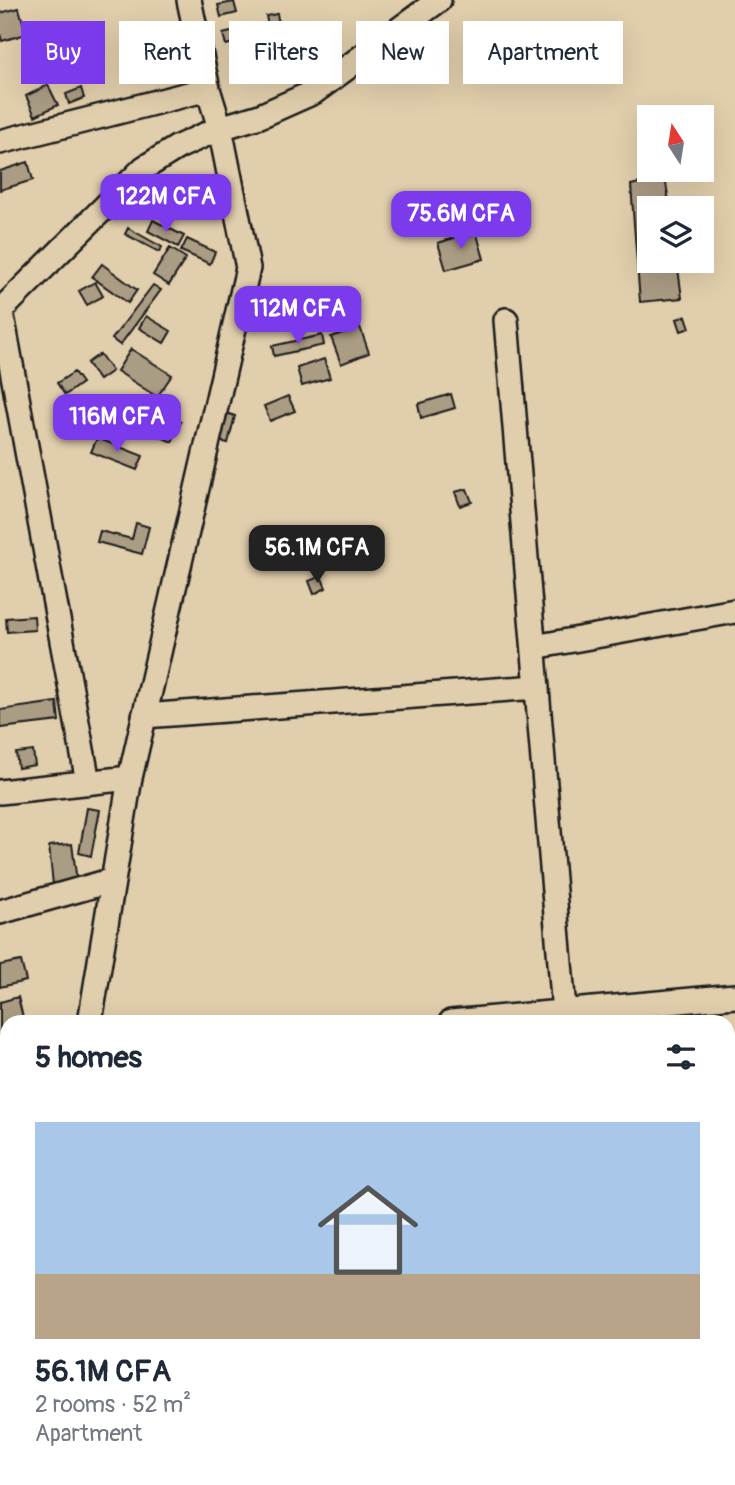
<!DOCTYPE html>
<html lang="en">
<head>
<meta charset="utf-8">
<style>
  :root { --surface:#fff; --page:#f2f2f3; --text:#1f2937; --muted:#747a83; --accent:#7c3aed }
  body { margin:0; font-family:Pangolin,sans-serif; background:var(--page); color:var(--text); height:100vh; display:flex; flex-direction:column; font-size:26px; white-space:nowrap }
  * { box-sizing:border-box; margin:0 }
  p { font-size:23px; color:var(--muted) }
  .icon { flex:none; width:38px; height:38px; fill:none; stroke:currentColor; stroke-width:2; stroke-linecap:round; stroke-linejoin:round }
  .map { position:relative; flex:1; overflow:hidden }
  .side { position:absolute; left:0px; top:1015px; width:735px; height:471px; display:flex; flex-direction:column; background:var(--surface); border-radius:21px 21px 0 0; box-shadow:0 7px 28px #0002 }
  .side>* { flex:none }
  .banner { position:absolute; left:21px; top:21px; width:693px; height:63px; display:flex; gap:14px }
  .needle { width:46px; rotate:348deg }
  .controls { position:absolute; left:637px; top:105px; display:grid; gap:14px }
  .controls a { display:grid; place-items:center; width:77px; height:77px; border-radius:0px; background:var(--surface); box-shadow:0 7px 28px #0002; font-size:35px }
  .price { position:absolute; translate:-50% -60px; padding:0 16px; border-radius:14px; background:var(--accent); color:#fff; font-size:23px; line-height:46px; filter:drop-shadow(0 2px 4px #0008) }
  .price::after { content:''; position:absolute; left:50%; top:42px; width:21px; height:16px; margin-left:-10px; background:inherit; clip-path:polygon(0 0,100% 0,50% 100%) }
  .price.selected { background:#222; color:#fff }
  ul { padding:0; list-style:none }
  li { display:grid; align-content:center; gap:14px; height:371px; padding:0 35px }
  li span { display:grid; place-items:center; height:217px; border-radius:0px; color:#555 }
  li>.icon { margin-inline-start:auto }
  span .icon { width:126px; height:126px; fill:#fffc; stroke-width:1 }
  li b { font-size:30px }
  h2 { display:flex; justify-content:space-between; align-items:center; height:84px; padding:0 35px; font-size:30px }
  .tag { padding:0 24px; border-radius:0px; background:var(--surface); box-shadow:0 7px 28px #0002; font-size:24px; line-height:63px }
  .tag.selected { background:var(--accent); color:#fff }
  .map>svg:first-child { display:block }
  .building { fill:#ab9c84; stroke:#1c1c1c; stroke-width:2 }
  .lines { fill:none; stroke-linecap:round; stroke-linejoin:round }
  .street-casing { stroke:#1c1c1c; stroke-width:28 }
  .street { stroke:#e1ceac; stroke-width:23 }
</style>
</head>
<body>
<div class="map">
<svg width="735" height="1485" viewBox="0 0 735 1485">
  <rect width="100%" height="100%" fill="#e1ceac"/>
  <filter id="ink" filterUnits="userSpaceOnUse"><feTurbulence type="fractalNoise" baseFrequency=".0143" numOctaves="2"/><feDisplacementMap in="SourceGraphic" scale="14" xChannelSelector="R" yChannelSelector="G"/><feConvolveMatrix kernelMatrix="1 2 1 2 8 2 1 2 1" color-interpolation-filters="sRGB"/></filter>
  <g filter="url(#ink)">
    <path class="building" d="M234,2L237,13L221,17L218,5Z
      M19,8L26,34L2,41L0,34V13Z
      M277,14L281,33L270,35L266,16Z
      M243,29L245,40L226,45L223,34Z
      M247,55L250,64L232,69L230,59Z
      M48,85L58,105L35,116L26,96Z
      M81,88L84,98L69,104L66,94Z
      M28,162L33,180L0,190V171Z
      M665,177L670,208H649V261H677L682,298L640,302L631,185Z
      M153,220L184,236L178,247L148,231Z
      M128,228L162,247L159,252L125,234Z
      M476,231L484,259L446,270L438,243Z
      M187,239L215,252L210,264L181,251Z
      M170,248L186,258L169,285L153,275Z
      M102,264L137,290L128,303L92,277Z
      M95,282L103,296L87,305L79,291Z
      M153,285L161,290L120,345L112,339Z
      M146,316L171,331L164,343L139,328Z
      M686,316L690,328L681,331L677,319Z
      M360,327L369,353L341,364L331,337Z
      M322,335L324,345L274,356L272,346Z
      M131,349L172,375L157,397L117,371Z
      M100,354L112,371L99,380L87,363Z
      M324,359L330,378L302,386L297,368Z
      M74,372L82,383L65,395L57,383Z
      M451,394L455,408L421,418L418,404Z
      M288,396L295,411L270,421L264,406Z
      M151,409L181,422L172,442L143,429Z
      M226,413L235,416L228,443L219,441Z
      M97,438L143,456L137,470L91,452Z
      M467,489L472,502L460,506L455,492Z
      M136,523L149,527L142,554L97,542L100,531L132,539Z
      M321,576L326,588L314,594L309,581Z
      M34,616L35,630L7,632L6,618Z
      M57,702L59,721L0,728V710Z
      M33,751L35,765L18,768L16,753Z
      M87,808L100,810L91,856L79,853Z
      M72,844L77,882L53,885L49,846Z
      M21,961L26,981L0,987V965Z
      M18,997L24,1022H7V1052L0,1054V1002Z
      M735,1198V1247H728V1199Z"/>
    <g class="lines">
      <g class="street-casing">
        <path id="street" d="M0,142L208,89
          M1,310L88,782
          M0,311L144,168L178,147L220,128L260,116L314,92L439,0
          M506,320L565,1022
          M534,647L735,611
          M144,716L537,687
          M0,792L130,778
          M0,912L113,880
          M90,1022L130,778L248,268L220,128L208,89L189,0
          M451,1022L735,996
          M0,1063L7,1062
          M0,1230L7,1228
          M0,1373L7,1370
          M728,1427L735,1426
          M408,1479V1485
          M636,1479L637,1485
          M30,1485V1479"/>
      </g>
      <use href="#street" class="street"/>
    </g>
  </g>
</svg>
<div class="controls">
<a><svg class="needle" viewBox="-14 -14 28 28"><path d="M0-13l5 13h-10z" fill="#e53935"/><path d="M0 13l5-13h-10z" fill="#747a83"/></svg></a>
<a><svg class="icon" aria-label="layers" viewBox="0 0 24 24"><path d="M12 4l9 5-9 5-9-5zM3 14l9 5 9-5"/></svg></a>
</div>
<b class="price" style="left:166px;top:234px">122M CFA</b>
<b class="price" style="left:461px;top:251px">75.6M CFA</b>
<b class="price" style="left:298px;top:346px">112M CFA</b>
<b class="price" style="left:117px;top:454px">116M CFA</b>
<b class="price selected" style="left:317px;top:585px">56.1M CFA</b>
<div class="banner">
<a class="tag selected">Buy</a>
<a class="tag">Rent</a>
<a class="tag">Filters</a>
<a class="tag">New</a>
<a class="tag">Apartment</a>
</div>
<section class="side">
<h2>5 homes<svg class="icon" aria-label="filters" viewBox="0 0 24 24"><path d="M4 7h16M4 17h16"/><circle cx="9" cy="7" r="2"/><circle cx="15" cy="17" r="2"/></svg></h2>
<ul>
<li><span style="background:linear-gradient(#a9c7e8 70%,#b9a48a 0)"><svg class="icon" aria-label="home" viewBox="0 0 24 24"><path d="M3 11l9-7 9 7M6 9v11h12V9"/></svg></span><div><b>56.1M CFA</b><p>2 rooms · 52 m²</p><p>Apartment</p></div></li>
</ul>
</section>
</div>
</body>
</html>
